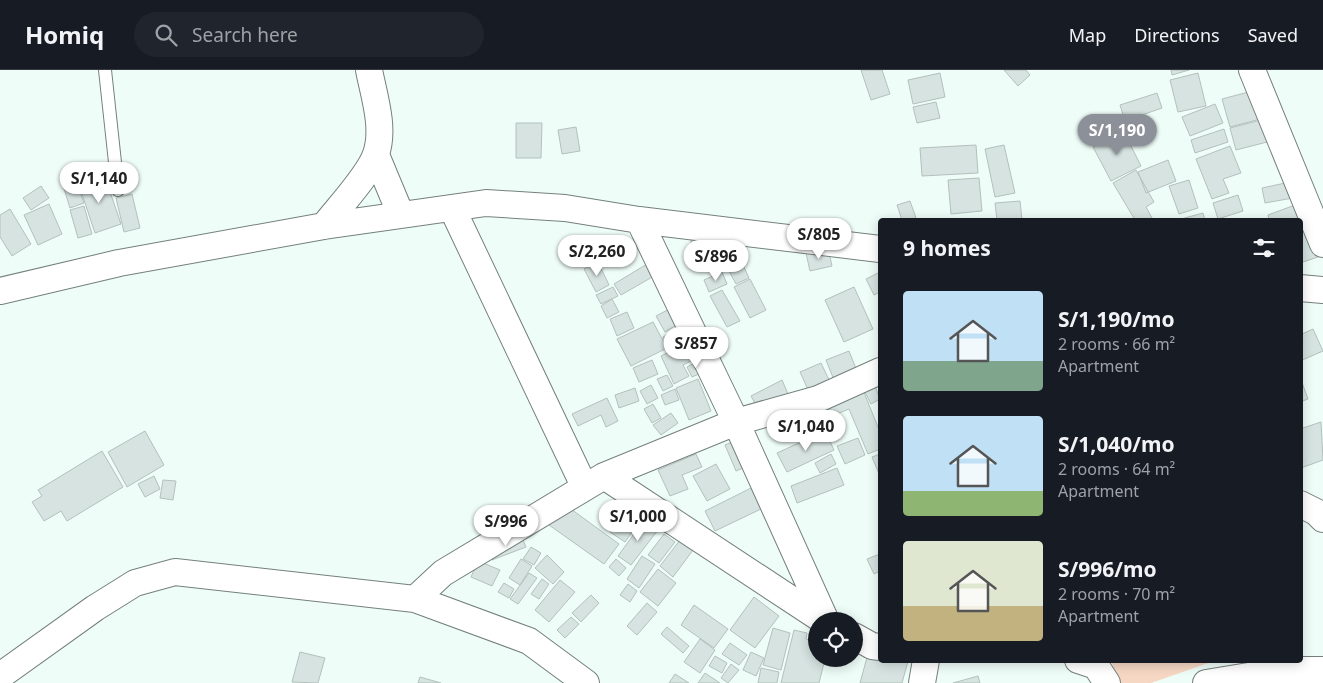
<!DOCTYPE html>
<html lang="en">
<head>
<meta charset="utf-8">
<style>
  :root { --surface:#171b24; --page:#20242c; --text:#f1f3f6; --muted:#9ea1a6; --line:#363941; --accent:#8c9099 }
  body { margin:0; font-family:"Noto Sans",sans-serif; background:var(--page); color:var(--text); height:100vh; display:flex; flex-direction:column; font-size:19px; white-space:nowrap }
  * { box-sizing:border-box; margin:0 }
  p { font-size:16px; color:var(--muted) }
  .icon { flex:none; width:28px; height:28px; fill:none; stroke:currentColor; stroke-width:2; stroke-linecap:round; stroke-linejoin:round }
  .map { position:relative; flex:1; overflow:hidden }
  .panel { position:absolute; left:878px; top:148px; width:425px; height:445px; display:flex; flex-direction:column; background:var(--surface); border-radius:5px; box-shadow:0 2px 12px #0003 }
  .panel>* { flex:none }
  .controls { position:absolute; left:808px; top:542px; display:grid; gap:10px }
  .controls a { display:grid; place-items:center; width:55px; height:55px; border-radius:50%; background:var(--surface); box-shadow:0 2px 12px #0003; font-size:25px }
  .price { position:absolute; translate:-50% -42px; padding:0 11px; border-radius:18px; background:#fff; color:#222; font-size:16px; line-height:32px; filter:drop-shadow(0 1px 2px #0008) }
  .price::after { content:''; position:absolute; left:50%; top:30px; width:15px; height:11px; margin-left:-8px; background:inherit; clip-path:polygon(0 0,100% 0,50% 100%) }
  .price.active { background:var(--accent); color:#fff }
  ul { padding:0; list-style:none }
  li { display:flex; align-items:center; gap:15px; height:125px; padding:0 25px }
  li span { display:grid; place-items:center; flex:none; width:140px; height:100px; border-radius:5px; color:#555 }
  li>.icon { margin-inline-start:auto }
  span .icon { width:60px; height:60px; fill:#fffc; stroke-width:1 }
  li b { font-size:21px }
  h2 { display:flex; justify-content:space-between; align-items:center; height:60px; padding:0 25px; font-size:21px }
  header { display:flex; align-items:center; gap:30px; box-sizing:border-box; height:70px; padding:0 25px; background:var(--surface); border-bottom:1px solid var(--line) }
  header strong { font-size:24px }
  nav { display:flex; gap:28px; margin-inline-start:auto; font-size:18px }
  .search { width:350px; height:45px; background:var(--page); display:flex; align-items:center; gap:12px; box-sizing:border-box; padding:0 18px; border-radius:28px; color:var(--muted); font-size:19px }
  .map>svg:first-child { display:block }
  .green { fill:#f6d7c4 }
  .building { fill:#d6e3e0; stroke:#b3c0bc }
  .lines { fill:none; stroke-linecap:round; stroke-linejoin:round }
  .service-casing { stroke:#74807c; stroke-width:14 }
  .minor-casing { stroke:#74807c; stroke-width:28 }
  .service { stroke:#fff; stroke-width:12 }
  .minor { stroke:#fff; stroke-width:26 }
</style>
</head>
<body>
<header>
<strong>Homiq</strong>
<div class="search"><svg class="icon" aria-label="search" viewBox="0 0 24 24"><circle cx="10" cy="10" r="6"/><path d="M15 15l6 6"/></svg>Search here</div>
<nav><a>Map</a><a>Directions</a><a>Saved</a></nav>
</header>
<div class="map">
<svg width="1323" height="613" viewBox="0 0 1323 613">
  <rect width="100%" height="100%" fill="#effdf9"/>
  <path class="green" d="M1111,590H1217L1151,613H1119Z"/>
  <path class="building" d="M861,0H882L890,24L871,30Z
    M1004,0H1026L1030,5L1018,16Z
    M1171,0H1189L1172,5Z
    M940,3L945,27L913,34L908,10Z
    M1198,3L1206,36L1178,42L1170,10Z
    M1256,20L1264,48L1230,57L1222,29Z
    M1157,23L1162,38L1125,51L1120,35Z
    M936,32L940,48L917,53L913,37Z
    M1215,34L1223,53L1190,66L1182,47Z
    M1265,49L1271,71L1236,80L1230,58Z
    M516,53H542L541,88H516Z
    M576,57L580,81L562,84L558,60Z
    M1224,59L1228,72L1195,83L1191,70Z
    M1124,62L1141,96L1111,111L1093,77Z
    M976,75L978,103L922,106L920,78Z
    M1004,75L1015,123L995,127L985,79Z
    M1230,76L1241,103L1223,109L1229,123L1212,129L1196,89Z
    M1168,90L1176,111L1146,123L1138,102Z
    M1136,100L1154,132L1146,137L1152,148L1149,150H1135L1113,113Z
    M87,102L92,118L107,113L121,154L95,163L76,106Z
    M75,108L84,133L70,138L62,112Z
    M979,108L982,141L951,144L948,110Z
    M1189,110L1198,138L1179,144L1169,116Z
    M1290,112L1293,128L1265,133L1262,118Z
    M41,116L49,128L31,140L23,128Z
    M132,124L140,158L124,162L116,128Z
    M1238,125L1243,141L1218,149L1213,133Z
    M910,131L916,148L902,150L897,135Z
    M1020,131L1022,150H997L995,133Z
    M49,134L62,164L38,175L24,145Z
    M1295,135L1300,150H1269L1268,145Z
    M84,136L92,164L78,168L70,140Z
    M10,139L31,174L12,186L0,167V145Z
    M1203,143L1205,150H1181V149Z
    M1307,157L1318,187L1300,193V160Z
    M692,165L716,168L714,187L689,184Z
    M828,178L832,196L810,201L806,183Z
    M598,192L609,215L596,222L584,199Z
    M647,194L654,206L621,225L614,214Z
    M743,195L749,208L736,214L729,201Z
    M722,202L727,214L709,222L704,210Z
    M880,202V222L874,225L866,209Z
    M750,209L766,240L750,248L734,217Z
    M613,217L618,226L601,234L596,225Z
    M854,217L873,259L844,272L825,230Z
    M722,220L740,251L727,257L710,226Z
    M612,229L619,242L607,248L601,236Z
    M675,236L683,251L665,262L656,246Z
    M627,242L634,258L617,266L610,249Z
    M653,252L667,278L631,296L617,269Z
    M1313,259L1323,281L1300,291V275L1303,273L1300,265Z
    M677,260L683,272L669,279L663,267Z
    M689,272L697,288L683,295L689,306L674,314L661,286Z
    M849,281L861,311L838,320L826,290Z
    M652,290L658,304L639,312L633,298Z
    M700,290L706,301L692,307L687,297Z
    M821,293L831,314L810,324L800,302Z
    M667,305L673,316L663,321L657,309Z
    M1300,307L1308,329L1300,332Z
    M698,309L711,341L689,350L676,318Z
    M782,310L788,324L758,339L751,326Z
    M873,311L880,329L871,334L862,316Z
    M651,315L658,328L647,334L640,321Z
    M861,315L880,362V379L868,384L849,339L817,352L811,335Z
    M635,318L639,331L619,338L615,325Z
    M675,319L679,330L665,335L661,325Z
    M607,328L618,351L606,357L601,345L578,356L572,344Z
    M653,334L661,348L652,353L644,339Z
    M671,343L678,353L661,365L653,355Z
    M1321,352L1323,390L1301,398L1300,359Z
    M145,361L164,395L127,417L108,382Z
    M825,361L834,380L787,402L777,383Z
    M858,368L865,385L845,394L837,376Z
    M739,369L750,395L736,401L725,375Z
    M102,381L123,417L67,451L61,441L44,451L32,432L42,426L38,420Z
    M696,384L702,397L682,405L688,419L670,426L658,400Z
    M831,384L836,394L820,403L815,393Z
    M880,384V406L872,387Z
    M716,394L730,419L707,431L693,406Z
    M837,398L844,415L797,433L791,416Z
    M154,406L160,419L145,427L138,414Z
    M163,410L176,411L173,430L160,428Z
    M751,418L761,439L715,461L705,441Z
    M634,427L647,436L637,450L624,440Z
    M564,434L619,474L604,494L549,455Z
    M623,443L638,454L625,472L610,462Z
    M644,450L658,460L631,495L618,486Z
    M664,464L675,472L659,493L648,485Z
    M521,465L526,477L492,490L487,478Z
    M680,470L693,480L673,507L660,496Z
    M531,477L541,483L534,495L523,489Z
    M880,484V501L874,504L867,489Z
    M547,485L564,502L553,514L535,498Z
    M642,486L655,494L639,518L627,509Z
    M521,489L532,496L520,515L509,508Z
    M616,489L626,498L619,506L609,497Z
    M478,491L500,500L492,516L471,507Z
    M658,499L676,513L658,536L640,522Z
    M529,503L537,508L518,534L510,529Z
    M542,509L549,514L539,529L531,524Z
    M560,510L575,522L549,552L535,540Z
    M504,513L514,519L509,528L498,522Z
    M628,514L637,521L630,532L620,525Z
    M591,525L599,533L581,552L572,543Z
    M754,527L779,546L755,578L730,560Z
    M647,533L657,542L637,565L627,556Z
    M694,535L728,559L714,578L681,555Z
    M571,547L579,554L565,568L557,560Z
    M667,557L689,576L683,583L661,564Z
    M773,558L790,563L781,600L763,595Z
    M794,560L807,563L806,569L816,572V589H825L819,613H781Z
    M700,569L715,580L700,603L684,592Z
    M730,573L747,585L739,595L722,584Z
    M869,580L880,583V590L908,591L902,613H860Z
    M300,582L325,588L318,613L292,612Z
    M751,582L764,588L756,606L743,600Z
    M715,586L727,593L722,603L709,596Z
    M731,594L739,600L728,613L721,608Z
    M761,598L779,602L777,613H758Z
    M705,603L720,613H698Z
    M675,604L689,613H669Z
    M978,606L980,613H953Z
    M420,607L441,613H418Z"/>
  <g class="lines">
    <g class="service-casing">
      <path id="service" d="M105,0L118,120"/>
    </g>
    <g class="minor-casing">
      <path id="minor" d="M1252,0L1323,174
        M376,85L401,145
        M452,138L584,416
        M639,150L736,352L826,551
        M324,156C337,139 370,104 376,84C385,58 374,26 369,0
        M1300,218L1323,220
        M0,221L119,193L324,156L486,133L565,138L639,150L880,179
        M604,406L824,551
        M1300,434L1316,442L1323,449
        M415,529L443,503L604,406L736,352L818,329L880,301
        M854,566L872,576L880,577
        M1078,590L1096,596L1107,613
        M0,606L95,538L135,513L175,502L415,529L529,571L586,613
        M922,613L926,590
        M1206,613L1286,600H1323"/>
    </g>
    <use href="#service" class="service"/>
    <use href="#minor" class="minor"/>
  </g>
</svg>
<div class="controls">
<a><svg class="icon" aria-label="locate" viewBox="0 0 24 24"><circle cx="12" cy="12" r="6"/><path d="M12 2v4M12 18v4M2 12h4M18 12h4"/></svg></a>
</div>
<b class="price active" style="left:1117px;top:86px">S/1,190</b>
<b class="price" style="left:99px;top:134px">S/1,140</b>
<b class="price" style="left:819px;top:190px">S/805</b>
<b class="price" style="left:597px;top:207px">S/2,260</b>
<b class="price" style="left:716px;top:212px">S/896</b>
<b class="price" style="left:696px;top:299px">S/857</b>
<b class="price" style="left:806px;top:382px">S/1,040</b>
<b class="price" style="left:638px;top:472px">S/1,000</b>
<b class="price" style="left:506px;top:477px">S/996</b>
<section class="panel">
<h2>9 homes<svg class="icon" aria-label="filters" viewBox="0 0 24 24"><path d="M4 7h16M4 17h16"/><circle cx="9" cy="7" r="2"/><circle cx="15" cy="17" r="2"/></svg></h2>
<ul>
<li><span style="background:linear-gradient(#bfe0f5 70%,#7fa58c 0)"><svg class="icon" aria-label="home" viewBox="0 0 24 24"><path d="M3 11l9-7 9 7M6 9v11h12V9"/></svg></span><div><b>S/1,190/mo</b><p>2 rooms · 66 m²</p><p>Apartment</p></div></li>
<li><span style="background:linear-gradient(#bfe0f5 75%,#8fb573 0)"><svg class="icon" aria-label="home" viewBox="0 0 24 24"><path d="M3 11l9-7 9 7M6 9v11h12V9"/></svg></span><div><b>S/1,040/mo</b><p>2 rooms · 64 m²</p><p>Apartment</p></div></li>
<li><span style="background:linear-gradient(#dfe7d0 65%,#c2b280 0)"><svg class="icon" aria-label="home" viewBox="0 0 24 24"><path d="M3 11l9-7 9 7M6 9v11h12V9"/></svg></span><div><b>S/996/mo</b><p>2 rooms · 70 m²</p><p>Apartment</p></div></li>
</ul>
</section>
</div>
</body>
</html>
